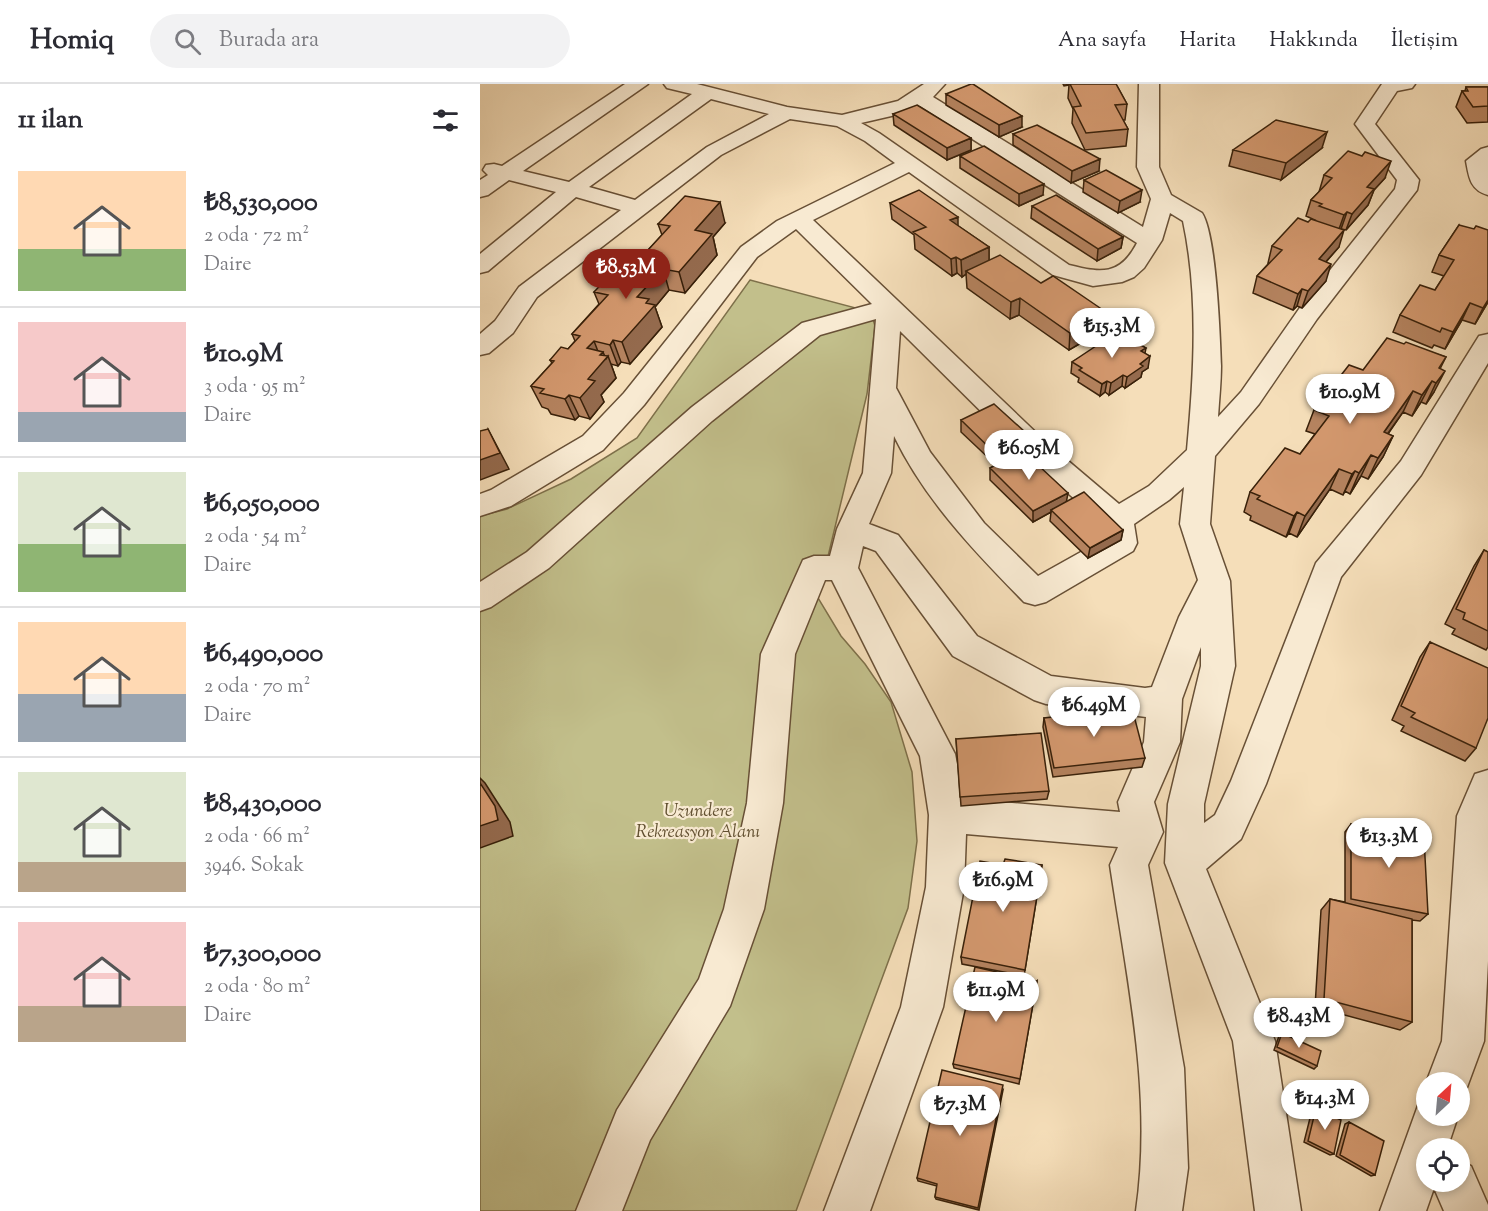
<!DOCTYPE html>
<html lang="tr">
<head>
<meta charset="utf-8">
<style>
  :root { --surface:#fff; --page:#f2f2f3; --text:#2b2b33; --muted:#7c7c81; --line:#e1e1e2; --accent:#8f2418 }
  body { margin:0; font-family:"Sorts Mill Goudy",serif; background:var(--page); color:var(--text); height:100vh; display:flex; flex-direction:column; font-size:22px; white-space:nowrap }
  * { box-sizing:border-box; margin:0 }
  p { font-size:20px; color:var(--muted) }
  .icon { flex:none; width:33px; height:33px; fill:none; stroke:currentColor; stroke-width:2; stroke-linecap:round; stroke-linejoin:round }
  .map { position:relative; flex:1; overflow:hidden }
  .details { display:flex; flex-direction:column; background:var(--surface); width:480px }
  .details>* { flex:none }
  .needle { width:39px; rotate:26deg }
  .controls { position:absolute; left:936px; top:988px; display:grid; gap:12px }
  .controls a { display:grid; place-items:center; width:54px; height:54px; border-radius:50%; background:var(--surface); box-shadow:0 3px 9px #0003; font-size:30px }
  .price { position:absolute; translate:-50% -51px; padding:0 14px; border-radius:21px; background:#fff; color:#222; font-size:20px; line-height:39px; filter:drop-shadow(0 2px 3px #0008) }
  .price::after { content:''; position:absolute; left:50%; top:36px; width:18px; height:14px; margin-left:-9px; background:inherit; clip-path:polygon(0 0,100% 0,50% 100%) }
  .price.current { background:var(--accent); color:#fff }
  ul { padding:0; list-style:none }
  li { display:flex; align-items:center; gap:18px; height:150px; padding:0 18px }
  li+li { border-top:2px solid var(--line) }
  li span { display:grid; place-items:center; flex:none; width:168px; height:120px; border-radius:0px; color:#555 }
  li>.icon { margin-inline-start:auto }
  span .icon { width:72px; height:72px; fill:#fffc; stroke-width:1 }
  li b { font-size:26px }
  h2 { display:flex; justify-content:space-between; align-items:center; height:72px; padding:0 18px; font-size:26px }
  header { display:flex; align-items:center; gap:36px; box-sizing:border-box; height:84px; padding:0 30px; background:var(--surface); border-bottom:2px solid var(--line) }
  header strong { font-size:28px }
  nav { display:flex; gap:33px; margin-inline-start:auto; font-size:21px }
  .search { width:420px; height:54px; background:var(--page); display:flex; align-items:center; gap:15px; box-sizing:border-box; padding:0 21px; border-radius:33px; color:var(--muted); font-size:22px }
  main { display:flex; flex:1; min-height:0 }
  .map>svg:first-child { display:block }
  .green { fill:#c2bf8b; stroke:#7e704a; stroke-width:1.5 }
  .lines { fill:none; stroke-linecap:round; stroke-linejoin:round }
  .minor-casing { stroke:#685036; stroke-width:3 }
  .minor { fill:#f8ead2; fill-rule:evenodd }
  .wall { fill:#b5835f; stroke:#39210a; stroke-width:1.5 }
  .shaded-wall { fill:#946a4d; stroke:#39210a; stroke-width:1.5 }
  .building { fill:#d3986e; stroke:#39210a; stroke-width:1.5 }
  .labels { text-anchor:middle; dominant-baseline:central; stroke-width:4.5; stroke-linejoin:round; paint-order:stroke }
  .park-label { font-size:18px; font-style:italic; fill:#625031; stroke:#f8ead2 }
</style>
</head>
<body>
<header>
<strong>Homiq</strong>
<div class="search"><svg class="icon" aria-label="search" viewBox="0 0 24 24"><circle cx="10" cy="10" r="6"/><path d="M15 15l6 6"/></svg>Burada ara</div>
<nav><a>Ana sayfa</a><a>Harita</a><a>Hakkında</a><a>İletişim</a></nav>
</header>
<main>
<section class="details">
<h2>11 ilan<svg class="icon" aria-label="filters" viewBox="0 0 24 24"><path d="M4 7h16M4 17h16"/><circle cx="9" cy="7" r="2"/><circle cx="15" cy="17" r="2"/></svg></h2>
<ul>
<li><span style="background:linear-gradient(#ffd9b3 65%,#8fb573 0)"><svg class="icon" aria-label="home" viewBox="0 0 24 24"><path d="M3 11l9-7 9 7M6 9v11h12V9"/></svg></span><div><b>₺8,530,000</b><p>2 oda · 72 m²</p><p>Daire</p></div></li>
<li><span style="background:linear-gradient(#f6c9c9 75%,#9aa5b1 0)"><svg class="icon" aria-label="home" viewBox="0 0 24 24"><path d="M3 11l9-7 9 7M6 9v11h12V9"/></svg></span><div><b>₺10.9M</b><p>3 oda · 95 m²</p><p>Daire</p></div></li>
<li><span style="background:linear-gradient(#dfe7d0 60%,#8fb573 0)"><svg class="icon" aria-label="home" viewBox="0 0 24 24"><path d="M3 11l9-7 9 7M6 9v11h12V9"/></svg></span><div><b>₺6,050,000</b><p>2 oda · 54 m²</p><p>Daire</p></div></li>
<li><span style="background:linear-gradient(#ffd9b3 60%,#9aa5b1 0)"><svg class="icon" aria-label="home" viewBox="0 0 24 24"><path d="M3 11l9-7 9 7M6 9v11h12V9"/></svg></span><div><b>₺6,490,000</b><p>2 oda · 70 m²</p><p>Daire</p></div></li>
<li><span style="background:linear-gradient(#dfe7d0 75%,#b9a48a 0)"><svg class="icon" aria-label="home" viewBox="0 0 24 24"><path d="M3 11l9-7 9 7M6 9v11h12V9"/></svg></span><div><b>₺8,430,000</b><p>2 oda · 66 m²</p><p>3946. Sokak</p></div></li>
<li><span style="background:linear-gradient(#f6c9c9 70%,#b9a48a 0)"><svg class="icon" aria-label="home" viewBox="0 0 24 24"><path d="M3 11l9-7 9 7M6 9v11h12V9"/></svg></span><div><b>₺7,300,000</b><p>2 oda · 80 m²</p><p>Daire</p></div></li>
</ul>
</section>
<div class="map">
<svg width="1008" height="1127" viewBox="0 0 1008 1127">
  <rect width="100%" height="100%" fill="#f5deb9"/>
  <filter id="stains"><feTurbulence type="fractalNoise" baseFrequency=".00333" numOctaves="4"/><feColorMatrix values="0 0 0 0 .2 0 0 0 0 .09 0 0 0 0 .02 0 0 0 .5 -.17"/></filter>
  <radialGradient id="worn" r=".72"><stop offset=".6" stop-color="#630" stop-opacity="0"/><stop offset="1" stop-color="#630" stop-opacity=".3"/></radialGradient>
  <path class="green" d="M270,196L391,228L395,242L387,310L338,514L361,552L385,580L411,618L432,688L437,757L428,824L316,1127H0V432L27,425L91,395L157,354Z"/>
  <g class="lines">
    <g class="minor-casing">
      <path id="minor" d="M145,0H168L43,87L89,98L212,10L187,4L184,0H217L307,23L362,31L418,17L444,0H465L453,13L663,143L671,115L657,83L659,0H679V83L691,111L722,129C736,150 740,252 741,282C741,298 739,316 738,333L761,308L819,225L915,105L917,96L875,40L902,0H935L932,4L917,7L895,40L939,96L937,106L837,235L779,320L735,372L730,440L750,497L755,582L724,720V739L735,731L751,697L836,479L921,377L999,252L1008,250V279L941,391L861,493L786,700L761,755L726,785L795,957L821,1127H775L753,957L685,779L688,720L721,582V563L702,615L700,658L674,718L683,748L668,781L704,984L708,1084L702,1127H656C673,1011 647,896 630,781L638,763L486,750L484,803L463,923L390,1127H344L421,923L446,803L449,731L440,672L352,496H345L315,570L303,719L284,825L250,922L170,1056L142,1127H96L137,1026L219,895L244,825L267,719L281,570L323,476L334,472H350L357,445L383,389L396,235L340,251L232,337L69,484L11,523L0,527V498L47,468L212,323L322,239L392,220L316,145L277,173L164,321L123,366L31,422L0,432V410L11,406L103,352L144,309L261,163L297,137L415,79L385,57L357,42L310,35L241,71L57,213L33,249L9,269L0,271V250L15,237L39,203L141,126L96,113L8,187L0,189V170L76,108L29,96L8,111L0,113V96L8,91L3,86L6,81L14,80L22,82ZM231,15L289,30L227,63L155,116L109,103ZM440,22L657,159C640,192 621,189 589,181L399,49L381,39L420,30ZM429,88L573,191L613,202L642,198L654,193L664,184L682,156L690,129L703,137C719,212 714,290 707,366L669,402L639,420L567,359L333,136ZM420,247L547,373L624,441L626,454L558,492L504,439L450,368L416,304ZM414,352C445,416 494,467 544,518L555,521L566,518L653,467L657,459L654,440L689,416L704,403L700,440L718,496L699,533L672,603L665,604L571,592L497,552L418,451L389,440L411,389ZM383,462L396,467L473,572L554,616L566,620L666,633L664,658L638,718L640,728L484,715L475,670L378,484Z
        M1008,63V111C990,106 989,93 986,77L1001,65Z
        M1008,686V877L1004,957L983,1014L980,1016V999H946L962,957L977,732L995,690Z
        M946,1014V1032H978L967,1065H946V1098H980V1077L991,1082L1008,1121V1127H964L954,1104L946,1127H900L940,1016Z"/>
    </g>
    <use href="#minor" class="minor"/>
  </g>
  <path class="wall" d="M583,0H636L647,20L645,36H643L648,45L646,62L605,66L592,39L593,25L588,14L589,1L584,2Z
    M986,3H1008V38L987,39L976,23L982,7H985Z
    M466,10L542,43L519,53L466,21Z
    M413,30L491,54V66L467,76L414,41Z
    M533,50L619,87L591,99L533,61Z
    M842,64L801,96L749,82L753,66Z
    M480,72L563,111L539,122L480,84Z
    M844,91L905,94L894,106L888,121L866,146L861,145L859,163L846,178V197L822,224L817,222L813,226L773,209L777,192L789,179H788L792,162L828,138L835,136L826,132L831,116L839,108Z
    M604,96L660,118L638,129L603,108Z
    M410,119L478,142L509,163V176L621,242L618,244V249L589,266L539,231L530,235L487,204L486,190L482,193L477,189L472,192L435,165L434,151L412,135Z
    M552,122L643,153L641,164L617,177L551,134Z
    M245,139L233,153L237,171L205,209L189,206L175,223L182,243L150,280L141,278L138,282L131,280L136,294L121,311L124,318L110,335L99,332L95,336L71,330L68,325L62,323L51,302L72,279L70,276L88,265L95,257L92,250L119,220L114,208L157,178L182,151L178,140Z
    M979,141L1008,218L995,240L982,236L965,265L954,261L952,264L913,248L920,231L955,206L964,192L952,188L959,171Z
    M636,254L666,264L665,269L668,284L662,288L661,293L645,304L642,302L629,311L625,308L620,312L598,298L599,294L591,289L592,278Z
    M924,260L966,273L960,285L954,308L946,320L941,318L932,332L923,328L908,350L913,352L903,373L888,395L881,392L870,410L865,407L863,411L850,405L817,453L809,449L806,453L770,436L771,432L764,428L770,408L820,370L835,350L826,347L834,326L883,286Z
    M481,336L555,357L554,369L548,372L587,418L643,446L641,456L608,474L570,437L571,428L553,438L510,396V384L516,381L481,348Z
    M1004,466L1008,468V563L1006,566L972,550L975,545L965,540L994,482Z
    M950,558L996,664L985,677L921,647L924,642L912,636L940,573Z
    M564,634L665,674L662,683L573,693L563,643Z
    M476,655L569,707L567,715L481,722Z
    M871,740L948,830L940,837L932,836V938L920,946L835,923L841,826L850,815L865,818V748Z
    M523,781H562L544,892L482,880L481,873Z
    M557,897L539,1000L474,984L473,980Z
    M802,949L837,982L834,985L794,966L799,952Z
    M523,1006L499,1126L456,1115L455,1113L457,1102L438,1097L437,1094Z
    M836,1024L854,1070L850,1071L824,1058L832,1026Z
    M869,1038L895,1091L891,1092L856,1072L865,1040Z"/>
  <path class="shaded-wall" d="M542,32V43L519,53V41Z
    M847,48L842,64L801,96L806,79Z
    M491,54V66L467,76V64Z
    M620,75L619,87L591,99L592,87Z
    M911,77L905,94L894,106L888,121L866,146L872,130L887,103Z
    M564,100L563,111L539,122V110Z
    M662,106L660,118L638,129L640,117Z
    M240,118L245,139L233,153L237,171L205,209L199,188L215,146Z
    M867,128L861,145L858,148L864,131Z
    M478,133V149L470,136Z
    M864,146L859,163L833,192L839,175Z
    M643,153L641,164L617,177L618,165Z
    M509,163V179L486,187V190L482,193L481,176Z
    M476,173L477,189L472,192L471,175Z
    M851,180L846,197L822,224L828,207Z
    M183,185L189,206L175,223L182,243L150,280L142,258L157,213Z
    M822,205L817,222L813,226L818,210Z
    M540,214L539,231L530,235L531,218Z
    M1008,216V218L995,240L1003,224Z
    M990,219L982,236L965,265L973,248Z
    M623,226L621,242L618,244V249L589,266L590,249L614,230Z
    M133,256L141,278L138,282L130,261Z
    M114,257L122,278L120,271L123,268L126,275L128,272L136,294L121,311L124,318L110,335L100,314L107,264Z
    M670,272L668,284L662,288L661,293L645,304L647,293L660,280Z
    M965,287L954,308L946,320L956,299Z
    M643,291L642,302L629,311L631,299Z
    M627,297L625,308L620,312L622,300Z
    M952,297L941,318L932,332L942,311Z
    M933,307L923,328L894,369L904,348Z
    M89,311L99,332L95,336L85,315Z
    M8,345L29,385L0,396V376Z
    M913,352L903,373L888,395L898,374Z
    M555,357L554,369L521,386V375Z
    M891,371L881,392L870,410L879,389Z
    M859,385L850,405L817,453L825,432Z
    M875,387L863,411L872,390Z
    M588,409L586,420L571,426V428L553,438V427Z
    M817,428L809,449L806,453L814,432Z
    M643,446L641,456L608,474L610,464Z
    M0,694L5,699L30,738L33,752L0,764Z"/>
  <path class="building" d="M491,0H493L542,32L519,41L466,10Z
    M590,0H636L647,20L635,21L648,45L606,49L593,23L601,22Z
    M986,3H1008V22L993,23L982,7H988Z
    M437,21L491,54L467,64L413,30Z
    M796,36L847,48L806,79L753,66Z
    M557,41L620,75L592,87L533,50Z
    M504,62L564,100L539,110L480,72Z
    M868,67L882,72L885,68L911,77L887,103L894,105L872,130L867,128L864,131L839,122L842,120L831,116L852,94L844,91Z
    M626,86L662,106L640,117L604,96Z
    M439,106L478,133L470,136L509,163L481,176L476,173L471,175L433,148L446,143L410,119Z
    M576,111L643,153L618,165L552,122Z
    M205,112L240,118L215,146L232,150L199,188L183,185L157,213L169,215L166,219L175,221L142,258L133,256L130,261L114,257L107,264L123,268L120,271L128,272L108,295L115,297L100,314L89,311L85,315L60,309L64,305L51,302L74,277L70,276L81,263L88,265L100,252L92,250L128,211L114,208L144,176L157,178L190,142L178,140Z
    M818,134L828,138L831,135L864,146L839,175L851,180L828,207L822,205L818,210L777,192L802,166L792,162Z
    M979,141L994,145L996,142L1008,146V216L1003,224L990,219L973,248L962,244L960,248L920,231L940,201L955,206L974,176L959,171Z
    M520,171L561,199L573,192L623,226L614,230L620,233L590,249L540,214L531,218L486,187Z
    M642,250L666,264L661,267L670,272L660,280L663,282L647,293L643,291L631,299L627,297L622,300L599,286L602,284L592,278L631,252L636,254Z
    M907,254L924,260L926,258L966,273L959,284L965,287L956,299L952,297L942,311L933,307L904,348L913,352L898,374L891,371L879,389L875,387L872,390L859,385L825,432L817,428L814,432L777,415L780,412L770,408L805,364L820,370L849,332L834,326L869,281L883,286Z
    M514,320L555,357L521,375L481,336Z
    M8,345L20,369L0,376V347Z
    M543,367L588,409L553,427L510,384Z
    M604,408L643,446L610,464L571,426Z
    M1004,466L1008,468V547L983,535L985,529L976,525Z
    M950,558L1008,584V634L996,664L931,633L935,629L921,622Z
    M652,624L665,674L574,684L564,634Z
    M561,649L569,707L480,713L476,655Z
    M0,699L15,722L18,736L0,742Z
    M871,740L944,754L948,830L871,815Z
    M525,775L562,781L545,886L481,873L500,777L523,781Z
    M850,815L932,835V938L844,915Z
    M495,883L557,897L540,995L473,980Z
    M802,949L841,967L837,982L797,963Z
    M462,986L523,1001L498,1124L455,1113L457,1100L437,1094Z
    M836,1024L861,1036L854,1070L828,1057Z
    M869,1038L904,1057L895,1091L860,1071Z"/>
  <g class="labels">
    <g class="park-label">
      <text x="218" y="728">Uzundere<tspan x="218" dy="21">Rekreasyon Alanı</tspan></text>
    </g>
  </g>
  <rect width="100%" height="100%" filter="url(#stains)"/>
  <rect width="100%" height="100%" fill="url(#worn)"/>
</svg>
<div class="controls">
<a><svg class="needle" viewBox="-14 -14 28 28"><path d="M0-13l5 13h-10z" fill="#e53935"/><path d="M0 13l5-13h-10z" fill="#7c7c81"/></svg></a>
<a><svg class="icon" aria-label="locate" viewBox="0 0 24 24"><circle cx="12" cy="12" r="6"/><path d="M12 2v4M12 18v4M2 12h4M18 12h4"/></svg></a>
</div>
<b class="price current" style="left:146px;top:216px">₺8.53M</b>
<b class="price" style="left:632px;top:275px">₺15.3M</b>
<b class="price" style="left:870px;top:341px">₺10.9M</b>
<b class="price" style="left:549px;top:397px">₺6.05M</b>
<b class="price" style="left:614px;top:654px">₺6.49M</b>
<b class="price" style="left:909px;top:785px">₺13.3M</b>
<b class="price" style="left:523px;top:829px">₺16.9M</b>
<b class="price" style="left:516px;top:939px">₺11.9M</b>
<b class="price" style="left:819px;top:965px">₺8.43M</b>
<b class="price" style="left:845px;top:1047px">₺14.3M</b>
<b class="price" style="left:480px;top:1053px">₺7.3M</b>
</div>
</main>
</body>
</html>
